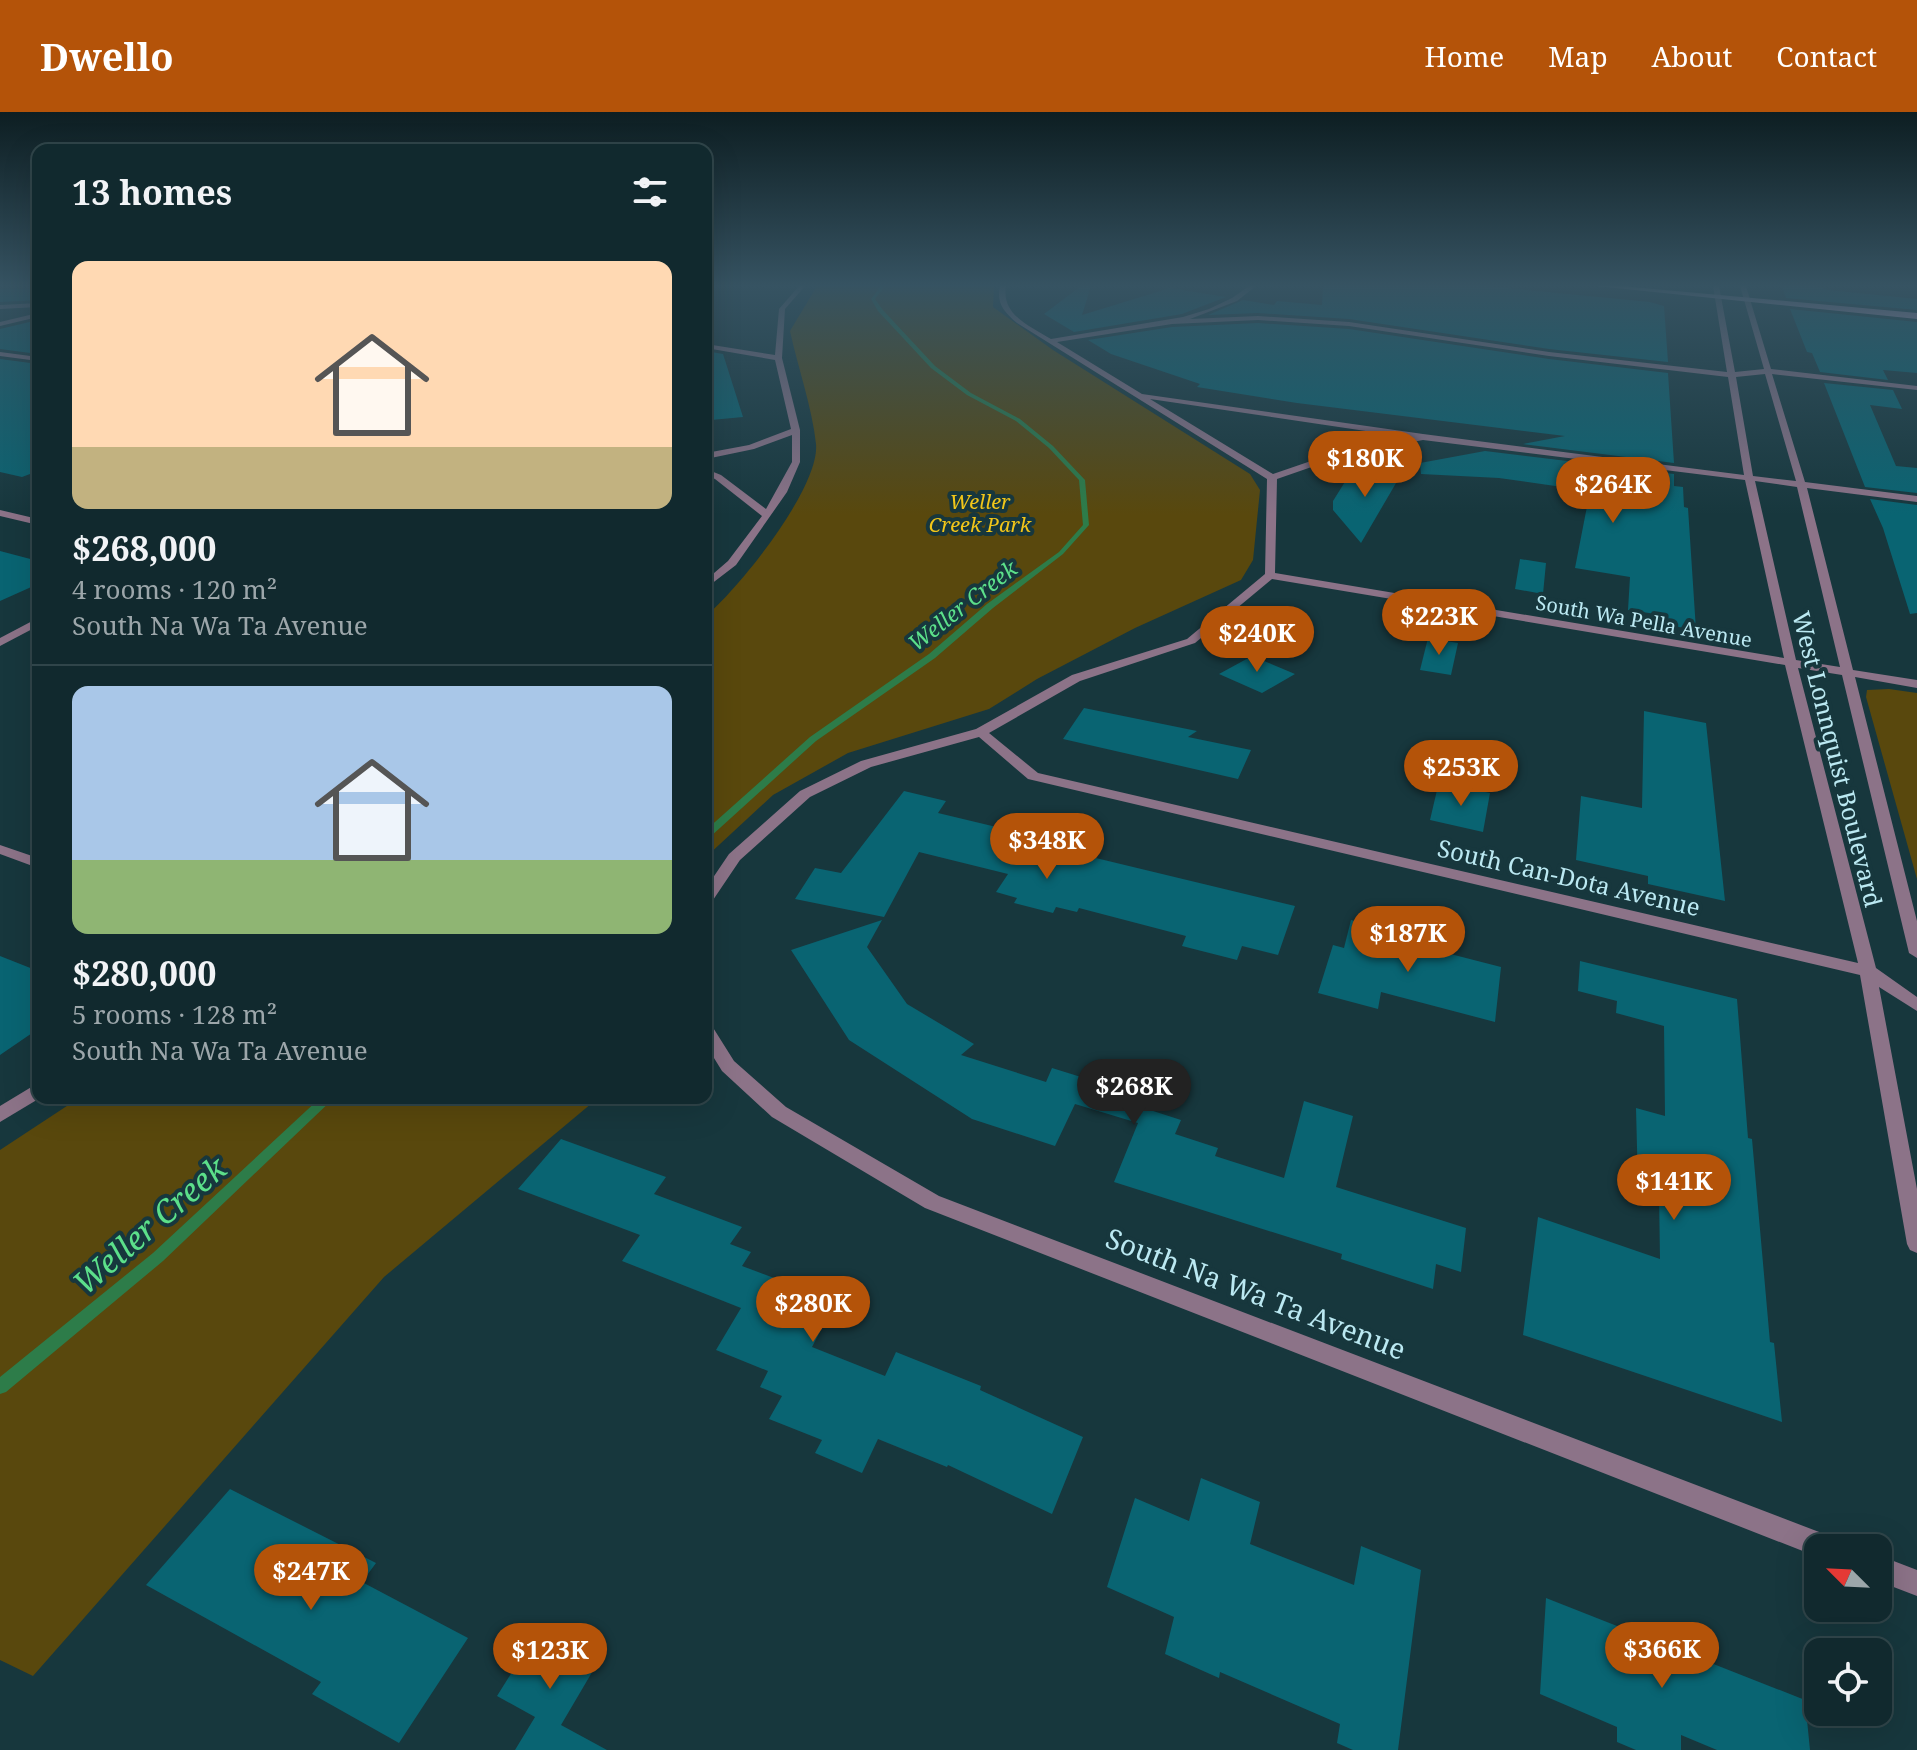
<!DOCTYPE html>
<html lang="en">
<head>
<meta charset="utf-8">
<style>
  :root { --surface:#11292e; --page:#1a3136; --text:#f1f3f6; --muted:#9ca6aa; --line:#30454a; --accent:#b45309 }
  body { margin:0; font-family:"Noto Serif",serif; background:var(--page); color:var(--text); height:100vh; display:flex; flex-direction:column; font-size:30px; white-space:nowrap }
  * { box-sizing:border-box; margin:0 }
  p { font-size:26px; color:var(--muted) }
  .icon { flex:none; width:44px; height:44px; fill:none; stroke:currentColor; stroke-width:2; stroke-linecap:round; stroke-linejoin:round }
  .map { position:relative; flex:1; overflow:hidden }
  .side { position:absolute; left:32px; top:32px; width:680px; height:960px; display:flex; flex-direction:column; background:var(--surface); border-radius:16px; box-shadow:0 8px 32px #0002,0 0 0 2px var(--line) }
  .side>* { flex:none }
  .needle { width:52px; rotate:294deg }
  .tools { position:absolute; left:1804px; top:1422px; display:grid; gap:16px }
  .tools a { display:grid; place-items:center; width:88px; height:88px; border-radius:16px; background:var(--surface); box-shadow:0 8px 32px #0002,0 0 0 2px var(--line); font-size:40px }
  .price { position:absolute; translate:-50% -68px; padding:0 18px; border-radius:28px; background:var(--accent); color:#fff; font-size:26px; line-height:52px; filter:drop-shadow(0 2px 4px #0008) }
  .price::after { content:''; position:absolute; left:50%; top:48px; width:24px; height:18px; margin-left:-12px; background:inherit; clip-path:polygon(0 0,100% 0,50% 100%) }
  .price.active { background:#222; color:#fff }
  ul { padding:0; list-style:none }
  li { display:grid; align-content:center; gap:16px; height:424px; padding:0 40px }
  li+li { border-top:2px solid var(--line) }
  li span { display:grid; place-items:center; height:248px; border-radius:16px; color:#555 }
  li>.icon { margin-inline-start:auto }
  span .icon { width:144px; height:144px; fill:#fffc; stroke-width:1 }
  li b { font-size:34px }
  h2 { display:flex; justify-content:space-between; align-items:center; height:96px; padding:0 40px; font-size:34px }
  header { display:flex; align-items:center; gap:48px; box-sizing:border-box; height:112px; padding:0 40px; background:var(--accent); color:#fff }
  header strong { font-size:38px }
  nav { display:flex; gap:44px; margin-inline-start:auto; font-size:28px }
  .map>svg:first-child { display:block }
  .green { fill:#59480d }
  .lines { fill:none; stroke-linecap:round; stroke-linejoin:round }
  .stream { fill:#2d7c49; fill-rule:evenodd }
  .building { fill:#096472 }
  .street { fill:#8c7388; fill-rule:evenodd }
  .primary { fill:#e7b3de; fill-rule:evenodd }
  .labels { text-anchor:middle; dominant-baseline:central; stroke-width:8; stroke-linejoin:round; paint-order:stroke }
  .far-park-label { font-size:20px; font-style:italic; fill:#f2c619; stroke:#17373d }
  .far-street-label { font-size:20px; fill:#bbe9f2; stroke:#17373d }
  .far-water-label { font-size:22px; font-style:italic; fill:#5ce08a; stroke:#17373d }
  .street-label { font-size:24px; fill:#bbe9f2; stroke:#17373d }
  .near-street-label { font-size:28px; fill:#bbe9f2; stroke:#17373d }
  .near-water-label { font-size:32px; font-style:italic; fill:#5ce08a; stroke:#17373d }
</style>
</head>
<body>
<header>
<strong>Dwello</strong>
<nav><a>Home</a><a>Map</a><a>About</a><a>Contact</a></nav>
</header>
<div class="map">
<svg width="1917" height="1638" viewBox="0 0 1917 1638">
  <rect width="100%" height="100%" fill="#17373d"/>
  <path class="green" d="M817,174H994L993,195L1053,238L1250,362L1260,378L1253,448L1241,468L1135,516L1037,567L989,597L848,641L773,683L706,745V504C739,476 820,376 816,332C812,295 798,256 790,219Z
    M1889,577L1917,581V767L1866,585L1867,578Z
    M79,986H598L384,1165L33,1564L0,1548V1038Z"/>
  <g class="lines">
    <path class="stream" d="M881,174H885L875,187L882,197L935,254L971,281L1020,307L1053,334L1085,368L1089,413L1063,442L993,496L935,546L816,629L710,725L706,726V718L810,625L929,542L987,492L1059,440L1083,413L1079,368L1049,336L1016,309L967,283L931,256L878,199L871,187Z
      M320,986H334L163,1149L6,1280L0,1282V1265L153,1141Z"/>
  </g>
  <path class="building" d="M1081,174H1091L1082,203L1170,176L1226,185L1182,202L1074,220L1044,202Z
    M1323,174H1486L1650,190L1664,194L1668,250L1549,237L1349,207L1258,201L1208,203L1243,188L1274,193L1277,189L1322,193Z
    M1782,174H1816L1828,178L1917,187V198L1786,186Z
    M0,177H38V188L0,190Z
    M1790,197L1917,210V261L1883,258L1888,268L1820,260L1812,241L1807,240Z
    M38,208V242L0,237V217Z
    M1258,211L1349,217L1549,247L1668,261L1674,351L1523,332L1565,324L1297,291L1197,275L1200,272L1111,242L1088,228L1172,215Z
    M706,239L723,242L743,305L711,308L706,288Z
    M0,247L38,252V359L22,365L0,360Z
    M1824,271L1893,278L1902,297L1870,293L1896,354L1917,356V381L1865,375Z
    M1485,339L1674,362V374L1683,375L1684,395L1688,396L1696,518L1656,511V502L1628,498L1630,465L1575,456L1590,379L1499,366L1421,362L1420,351Z
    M1406,354L1361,431L1333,398V389L1348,365Z
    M1870,387L1917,393V501L1910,502L1883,416Z
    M0,439L38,449V472L0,489Z
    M1520,447L1546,451L1543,482L1515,477Z
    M1428,526L1458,531L1451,563L1420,558Z
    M1252,544L1295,562L1262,581L1219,562Z
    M1084,596L1197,619L1188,625L1251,638L1238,667L1063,627Z
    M1644,599L1706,611L1725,789L1648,772V764L1576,748L1581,684L1642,696Z
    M1448,672L1490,681L1483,720L1430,708L1437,678L1445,679Z
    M904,679L946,689L938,701L1013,719L1009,725L1295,794L1278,843L1242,834L1237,848L1182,834L1186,824L1079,796L1077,800L1056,795L1053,801L1014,791L1017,786L996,780L1008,762L919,740L884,805L795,787L815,756L841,761Z
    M882,808L867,835L907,892L974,932L961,943L1046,970L1052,956L1081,965L1086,954L1158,976L1150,998L1181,1008L1175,1022L1218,1036L1215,1044L1284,1066L1304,989L1353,1004L1336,1075L1466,1116L1461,1160L1436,1152L1433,1177L1341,1147L1342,1142L1114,1070L1138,1011L1075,992L1055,1034L972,1007L849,928L791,838Z
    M1351,808L1394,819L1392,827L1501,855L1495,910L1381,880L1378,897L1318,881L1333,833L1344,836Z
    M0,844L38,859V917L0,943Z
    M1580,849L1737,887L1748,1026L1752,1027L1770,1230L1774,1231L1782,1310L1523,1223L1538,1105L1660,1147L1659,1081L1638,1075L1636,996L1665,1004L1664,914L1616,901L1617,889L1578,879Z
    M561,1027L666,1065L654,1082L742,1115L730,1132L751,1140L742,1154L836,1189L812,1235L885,1264L896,1240L981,1274L980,1278L1083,1325L1052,1402L948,1353L947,1355L878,1327L862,1361L815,1341L822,1328L769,1307L782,1284L760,1275L768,1259L716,1238L741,1196L622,1149L640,1123L518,1077Z
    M1201,1366L1260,1390L1250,1432L1354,1473L1361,1434L1421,1458L1398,1638H1353L1337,1631L1340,1612L1220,1560L1219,1566L1165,1542L1174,1505L1107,1475L1135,1386L1189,1409Z
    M230,1377L376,1451L362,1470L468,1526L399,1631L312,1582L321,1570L146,1473Z
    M1546,1486L1805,1588L1810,1638H1717L1681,1623V1638H1636L1617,1630V1615L1540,1582Z
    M541,1514L601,1545L561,1613L607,1638H515L535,1605L497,1584Z"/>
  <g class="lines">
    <path class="street" d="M799,174H805L785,197L782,246L800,318V350L787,380L736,453L706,476V468L728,449L762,404L715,367L706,363V357L721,363L766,397L792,350V323L754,337L706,347V341L749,333L791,317L775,248L706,236V232L775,243L779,197Z
      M1000,174H1006C1001,203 1030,214 1051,227L1183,205L1209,197L1232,186L1249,174H1256L1237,189L1190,207L1258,204L1349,210L1549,240L1727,260L1713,174H1719L1735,260L1764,257L1740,174H1746L1771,257L1917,274V278L1772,262L1805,370L1917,384V390L1807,376L1853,558L1917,568V576L1855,565L1917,809V846L1909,841L1842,563L1798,556L1876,856L1917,885V899L1879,875L1917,1077V1141L1910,1138L1907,1132L1860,863L1028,667L979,625L871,655L810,685L740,748L711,791L706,793V776L729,742L800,679L861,649L976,617L1072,563L1187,527L1265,462L1267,367L1017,211C1004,200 996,191 1000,174ZM1258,208L1349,214L1549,244L1728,265L1744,363L1423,322L1142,282L1057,230L1172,212ZM1765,262L1796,369L1753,364L1736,265ZM1150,287L1406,325L1343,338L1273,362ZM1423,328L1745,368L1784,546L1275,461L1277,367L1349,342ZM1755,369L1797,375L1840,555L1796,548ZM1272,467L1785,553L1858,851L1038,661L989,621L1080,569L1195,531Z
      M38,191V195L0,197V193Z
      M38,201V205L0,214V210Z
      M0,240L38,245V249L0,244Z
      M0,398L38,407V413L0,404Z
      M38,506V514L0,534V526Z
      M0,733L38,746V756L0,742Z
      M706,912L712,914L734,949L786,995L939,1084L1827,1423L1836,1427L1840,1436H1818V1445L925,1096L772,1005L722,959L706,933Z
      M38,971L40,986L0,1010V994Z
      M1878,1443L1917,1458V1484L1878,1469Z"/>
    <path class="primary" d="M1596,174H1621L1917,201V207Z"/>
  </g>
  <linearGradient id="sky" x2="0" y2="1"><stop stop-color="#0d1e22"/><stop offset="0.43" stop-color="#365362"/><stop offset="1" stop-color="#365362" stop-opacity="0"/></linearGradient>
  <rect width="1917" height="403" fill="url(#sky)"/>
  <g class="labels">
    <g class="far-park-label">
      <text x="980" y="389">Weller<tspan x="980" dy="23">Creek Park</tspan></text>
    </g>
    <g class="far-street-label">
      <text transform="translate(1644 509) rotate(10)">South Wa Pella Avenue</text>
    </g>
    <g class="far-water-label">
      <text transform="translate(962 493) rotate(-38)">Weller Creek</text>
    </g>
    <g class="street-label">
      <text transform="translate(1838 647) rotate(76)">West Lonnquist Boulevard</text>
      <text transform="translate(1569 765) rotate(13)">South Can-Dota Avenue</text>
    </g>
    <g class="near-street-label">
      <text transform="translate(1256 1181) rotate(21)">South Na Wa Ta Avenue</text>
    </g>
    <g class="near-water-label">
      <text transform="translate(149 1113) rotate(-41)">Weller Creek</text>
    </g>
  </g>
</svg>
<div class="tools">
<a><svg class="needle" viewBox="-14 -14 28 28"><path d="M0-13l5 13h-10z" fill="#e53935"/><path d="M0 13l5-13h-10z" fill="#9ca6aa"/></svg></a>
<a><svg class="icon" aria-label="locate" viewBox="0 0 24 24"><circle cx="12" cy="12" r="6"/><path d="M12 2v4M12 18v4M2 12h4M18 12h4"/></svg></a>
</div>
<b class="price" style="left:1365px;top:387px">$180K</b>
<b class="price" style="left:1613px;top:413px">$264K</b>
<b class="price" style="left:1439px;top:545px">$223K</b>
<b class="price" style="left:1257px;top:562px">$240K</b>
<b class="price" style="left:1461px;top:696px">$253K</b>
<b class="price" style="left:1047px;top:769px">$348K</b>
<b class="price" style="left:1408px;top:862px">$187K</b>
<b class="price active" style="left:1134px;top:1015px">$268K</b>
<b class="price" style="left:1674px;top:1110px">$141K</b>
<b class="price" style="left:813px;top:1232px">$280K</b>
<b class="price" style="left:311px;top:1500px">$247K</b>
<b class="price" style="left:1662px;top:1578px">$366K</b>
<b class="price" style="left:550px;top:1579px">$123K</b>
<section class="side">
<h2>13 homes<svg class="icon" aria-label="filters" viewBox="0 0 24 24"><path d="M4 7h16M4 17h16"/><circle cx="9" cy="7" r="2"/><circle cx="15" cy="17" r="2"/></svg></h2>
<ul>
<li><span style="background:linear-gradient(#ffd9b3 75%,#c2b280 0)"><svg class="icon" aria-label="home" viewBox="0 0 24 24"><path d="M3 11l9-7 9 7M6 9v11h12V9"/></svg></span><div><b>$268,000</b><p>4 rooms · 120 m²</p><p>South Na Wa Ta Avenue</p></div></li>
<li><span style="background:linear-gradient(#a9c7e8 70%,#8fb573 0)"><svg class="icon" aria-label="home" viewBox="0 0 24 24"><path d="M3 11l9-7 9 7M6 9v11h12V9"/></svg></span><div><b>$280,000</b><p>5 rooms · 128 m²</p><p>South Na Wa Ta Avenue</p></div></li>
</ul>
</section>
</div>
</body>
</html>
